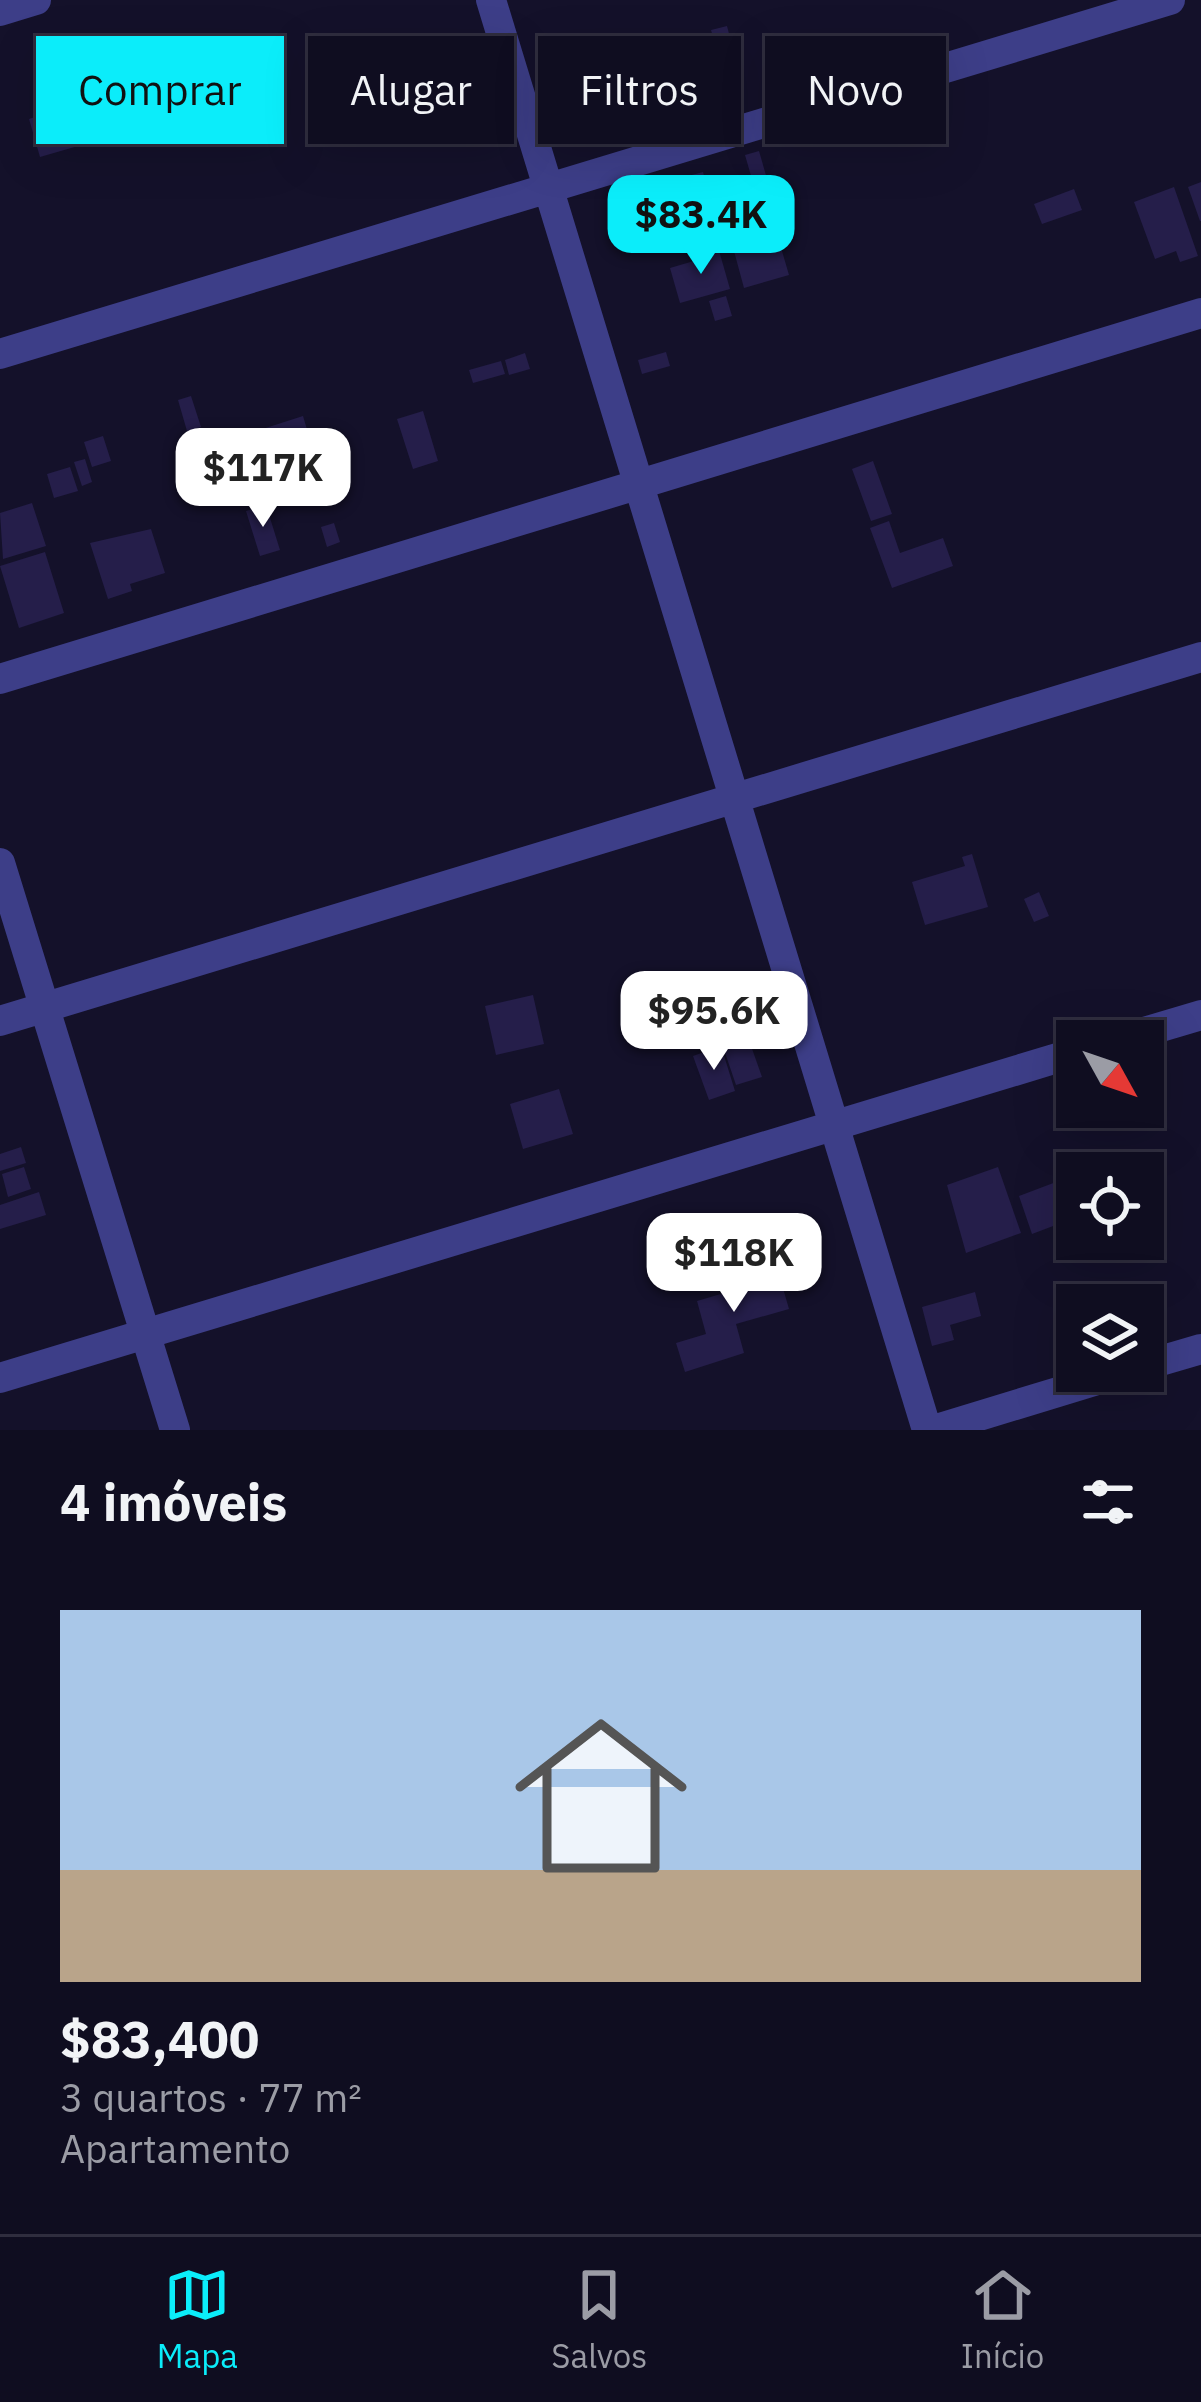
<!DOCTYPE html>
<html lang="pt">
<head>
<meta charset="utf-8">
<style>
  :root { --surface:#0f0d20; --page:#1d1b2d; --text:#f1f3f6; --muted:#9b9ca5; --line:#2f2d3e; --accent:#0bedfa }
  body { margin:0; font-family:"IBM Plex Sans",sans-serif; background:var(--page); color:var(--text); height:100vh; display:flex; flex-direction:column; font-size:45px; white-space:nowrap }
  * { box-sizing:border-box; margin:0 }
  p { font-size:39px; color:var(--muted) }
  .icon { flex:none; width:66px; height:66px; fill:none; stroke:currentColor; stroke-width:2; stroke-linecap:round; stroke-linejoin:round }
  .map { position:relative; height:1430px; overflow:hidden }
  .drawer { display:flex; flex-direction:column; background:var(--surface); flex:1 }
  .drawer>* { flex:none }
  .banner { position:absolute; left:36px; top:36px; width:1131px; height:108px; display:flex; gap:24px }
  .needle { width:78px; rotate:130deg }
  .tools { position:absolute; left:1056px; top:1020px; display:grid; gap:24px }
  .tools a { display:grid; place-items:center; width:108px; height:108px; border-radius:0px; background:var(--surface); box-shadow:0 12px 48px #0002,0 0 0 3px var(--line); font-size:60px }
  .price { position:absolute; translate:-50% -102px; padding:0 27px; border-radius:24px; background:#fff; color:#222; font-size:39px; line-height:78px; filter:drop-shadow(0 3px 6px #0008) }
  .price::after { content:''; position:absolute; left:50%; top:72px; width:36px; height:27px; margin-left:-18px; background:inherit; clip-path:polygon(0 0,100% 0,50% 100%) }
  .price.on { background:var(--accent); color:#111 }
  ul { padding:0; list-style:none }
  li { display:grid; align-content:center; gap:24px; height:636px; padding:0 60px }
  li+li { border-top:3px solid var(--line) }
  li span { display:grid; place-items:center; height:372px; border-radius:0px; color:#555 }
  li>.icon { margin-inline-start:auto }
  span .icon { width:216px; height:216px; fill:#fffc; stroke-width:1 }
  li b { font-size:51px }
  h2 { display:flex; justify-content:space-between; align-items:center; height:144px; padding:0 60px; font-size:51px }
  .tag { padding:0 42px; border-radius:0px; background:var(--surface); box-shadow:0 12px 48px #0002,0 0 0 3px var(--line); font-size:42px; line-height:108px }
  .tag.on { background:var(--accent); color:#111 }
  .tabs { display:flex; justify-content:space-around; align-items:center; height:168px; border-top:3px solid var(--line); background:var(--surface); font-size:33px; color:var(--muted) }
  .tabs a { display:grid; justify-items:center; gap:6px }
  .tabs .on { color:var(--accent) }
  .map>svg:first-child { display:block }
  .building { fill:#251e4a }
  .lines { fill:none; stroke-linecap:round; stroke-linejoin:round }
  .minor { stroke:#3d3e88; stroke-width:30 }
</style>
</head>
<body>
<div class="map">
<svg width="1201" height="1430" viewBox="0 0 1201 1430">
  <rect width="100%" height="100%" fill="#14112a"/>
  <path class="building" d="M727,26L739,72L724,76L711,30Z
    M227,60L237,97L207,105L197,69Z
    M114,101L123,133L40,157L29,119L47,113L49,119Z
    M759,151L778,217L764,221L745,155Z
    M703,172L707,186L692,191L688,176Z
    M1201,182V221H1200L1188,187Z
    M720,184L730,220L717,224L708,188Z
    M1174,187L1198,256L1180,262L1176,251L1155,259L1134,202Z
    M1074,189L1082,210L1042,224L1034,204Z
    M775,227L789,275L744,288L731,240Z
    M718,247L730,289L680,303L670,268L704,258L702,251Z
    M726,296L732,316L715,321L709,301Z
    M666,352L670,366L642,374L638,360Z
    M525,353L530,369L509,375L505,360Z
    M501,361L505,374L473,383L469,370Z
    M191,396L201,427L187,431L178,400Z
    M423,411L438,461L413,469L397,419Z
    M303,416L323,483L248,507L228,440Z
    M103,436L111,461L92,467L84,442Z
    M85,459L92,482L82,486L74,462Z
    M873,461L892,514L871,521L852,469Z
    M70,467L78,491L54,498L47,474Z
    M32,503L46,546L3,559L0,513Z
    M266,505L280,550L260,556L246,511Z
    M889,521L900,553L943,538L953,566L892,588L870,528Z
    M334,523L340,542L327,547L321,527Z
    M151,529L165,573L130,584L132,591L108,599L90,543Z
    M45,552L64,613L19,628L0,566Z
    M972,854L988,907L925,925L912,882L965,866L962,857Z
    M1039,892L1049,916L1034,922L1024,899Z
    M737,977L743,995L638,1029L632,1011Z
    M533,995L544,1044L496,1055L485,1006Z
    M744,1026L762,1077L736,1085L719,1035Z
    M721,1046L735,1091L709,1100L693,1056Z
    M559,1089L573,1134L523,1149L510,1104Z
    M21,1147L26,1163L0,1171V1154Z
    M24,1167L31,1189L8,1197L2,1174Z
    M998,1167L1021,1233L966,1253L947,1185Z
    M1064,1179L1077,1217L1032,1234L1019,1196Z
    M39,1192L46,1215L0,1229V1205Z
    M774,1257L789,1309L736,1324L744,1353L685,1372L676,1343L706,1334L697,1301L741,1288L735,1268Z
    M975,1292L981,1316L950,1325L954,1340L932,1346L922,1307Z"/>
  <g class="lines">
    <path class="minor" d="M491,0L927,1430
      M0,11L36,0
      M0,354L1170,0
      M0,679L1201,313
      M0,863L175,1430
      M0,1021L1201,657
      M1114,1041L1201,1015
      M1143,1366L1201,1349
      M0,1378L1077,1052
      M933,1430L1127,1371"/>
  </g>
</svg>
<div class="tools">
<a><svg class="needle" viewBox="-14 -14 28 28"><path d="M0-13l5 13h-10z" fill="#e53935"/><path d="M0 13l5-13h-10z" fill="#9b9ca5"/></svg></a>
<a><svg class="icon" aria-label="locate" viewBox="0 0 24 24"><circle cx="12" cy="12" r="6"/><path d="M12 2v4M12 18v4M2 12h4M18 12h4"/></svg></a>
<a><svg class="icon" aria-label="layers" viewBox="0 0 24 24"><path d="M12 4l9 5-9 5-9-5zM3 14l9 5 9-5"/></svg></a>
</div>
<b class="price on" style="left:701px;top:277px">$83.4K</b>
<b class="price" style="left:263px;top:530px">$117K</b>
<b class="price" style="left:714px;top:1073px">$95.6K</b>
<b class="price" style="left:734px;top:1315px">$118K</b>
<div class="banner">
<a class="tag on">Comprar</a>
<a class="tag">Alugar</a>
<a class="tag">Filtros</a>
<a class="tag">Novo</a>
</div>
</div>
<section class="drawer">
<h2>4 imóveis<svg class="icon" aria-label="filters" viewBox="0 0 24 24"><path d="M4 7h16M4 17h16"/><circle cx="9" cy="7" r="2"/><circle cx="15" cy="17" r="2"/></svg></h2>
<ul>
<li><span style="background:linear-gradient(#a9c7e8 70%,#b9a48a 0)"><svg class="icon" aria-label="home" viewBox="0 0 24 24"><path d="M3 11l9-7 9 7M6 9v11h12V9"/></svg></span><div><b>$83,400</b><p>3 quartos · 77 m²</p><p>Apartamento</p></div></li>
</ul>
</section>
<nav class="tabs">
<a class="on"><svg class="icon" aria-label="map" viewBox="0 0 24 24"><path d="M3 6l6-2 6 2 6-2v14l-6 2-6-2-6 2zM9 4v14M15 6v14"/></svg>Mapa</a>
<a><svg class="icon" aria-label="saved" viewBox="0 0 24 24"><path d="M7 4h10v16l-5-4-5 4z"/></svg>Salvos</a>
<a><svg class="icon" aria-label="home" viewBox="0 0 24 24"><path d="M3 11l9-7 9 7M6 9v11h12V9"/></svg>Início</a>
</nav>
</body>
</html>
